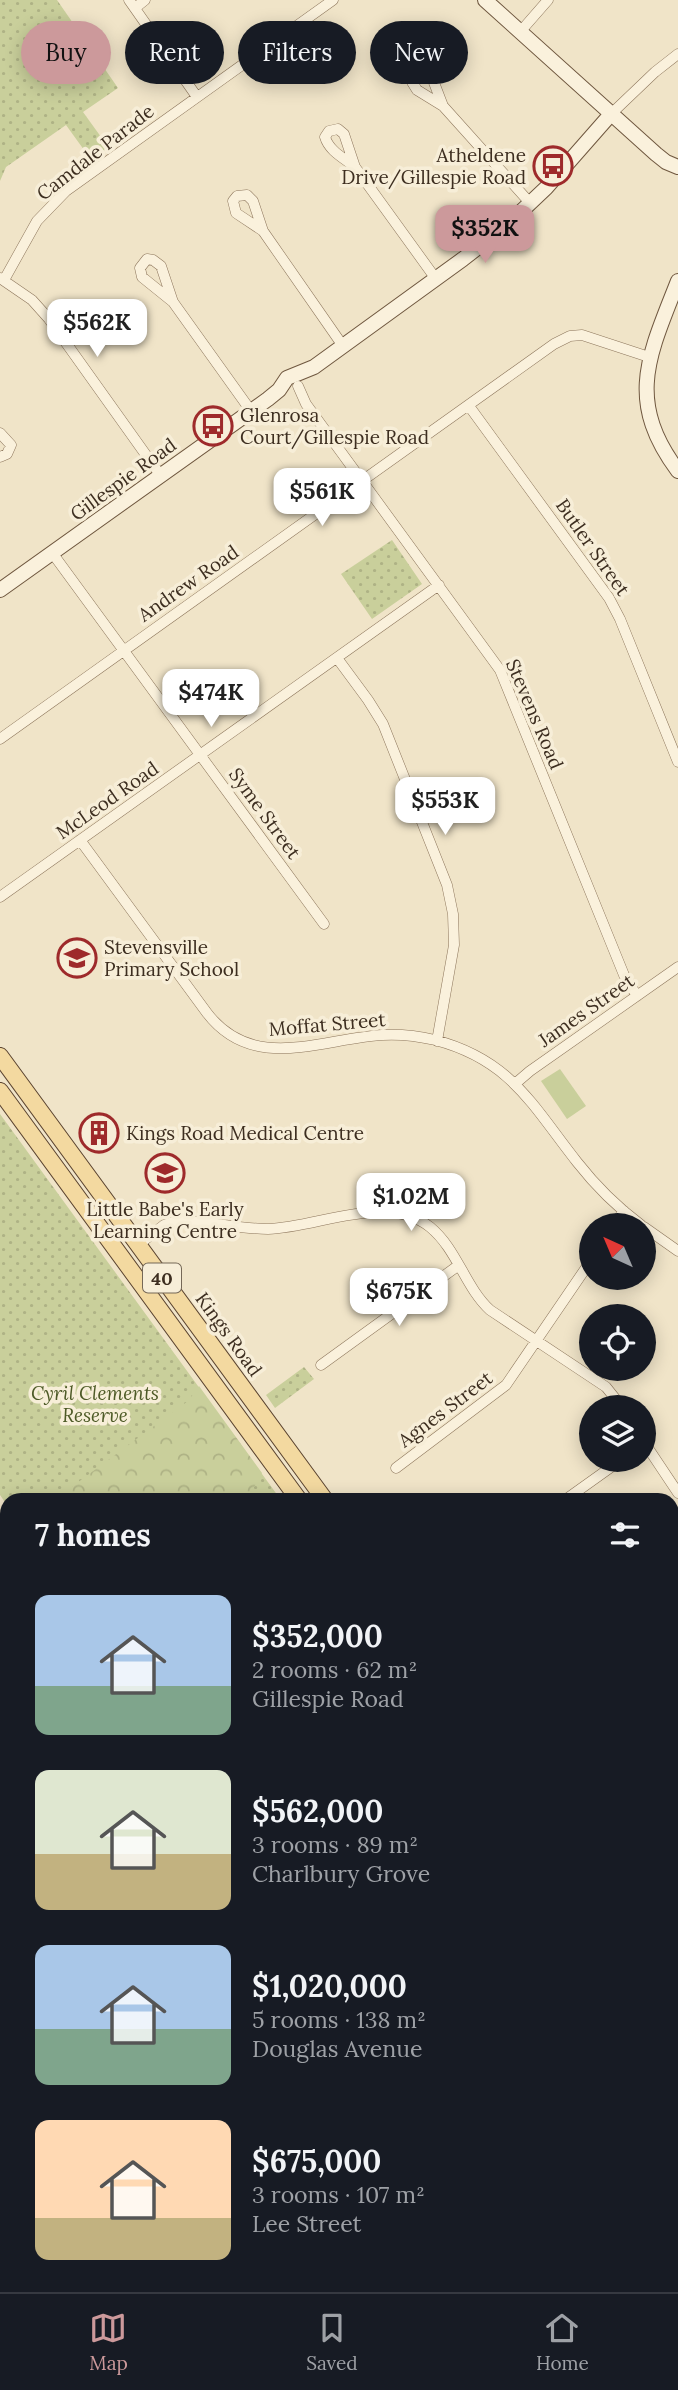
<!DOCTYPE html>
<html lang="en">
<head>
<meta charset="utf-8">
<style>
  :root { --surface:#171b24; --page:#242831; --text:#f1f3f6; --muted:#9ea1a6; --line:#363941; --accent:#cc999b }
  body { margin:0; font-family:Lora,serif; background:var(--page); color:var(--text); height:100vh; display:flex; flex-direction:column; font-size:26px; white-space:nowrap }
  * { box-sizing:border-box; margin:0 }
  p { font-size:23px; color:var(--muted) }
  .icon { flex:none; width:38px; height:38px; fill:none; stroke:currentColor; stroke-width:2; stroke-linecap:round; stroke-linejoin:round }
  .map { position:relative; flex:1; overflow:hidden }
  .side { position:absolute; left:0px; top:1493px; width:679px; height:800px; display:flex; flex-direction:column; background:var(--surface); border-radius:21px 21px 0 0; box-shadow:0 4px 18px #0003 }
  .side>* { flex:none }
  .hud { position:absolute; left:21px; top:21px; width:637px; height:63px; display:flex; gap:14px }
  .needle { width:46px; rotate:316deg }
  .tools { position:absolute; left:579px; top:1213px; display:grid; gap:14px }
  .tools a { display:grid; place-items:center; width:77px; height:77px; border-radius:50%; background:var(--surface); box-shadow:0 4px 18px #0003; font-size:35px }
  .price { position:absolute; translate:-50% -60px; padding:0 16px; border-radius:14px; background:#fff; color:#222; font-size:23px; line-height:46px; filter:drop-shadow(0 2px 4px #0008) }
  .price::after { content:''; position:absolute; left:50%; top:42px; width:21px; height:16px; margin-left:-10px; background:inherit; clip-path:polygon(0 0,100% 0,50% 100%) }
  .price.on { background:var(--accent); color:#111 }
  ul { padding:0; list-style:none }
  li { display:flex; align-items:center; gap:21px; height:175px; padding:0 35px }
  li span { display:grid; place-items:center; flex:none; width:196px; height:140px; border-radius:14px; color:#555 }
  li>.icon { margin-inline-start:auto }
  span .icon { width:84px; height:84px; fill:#fffc; stroke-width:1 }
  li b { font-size:30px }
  h2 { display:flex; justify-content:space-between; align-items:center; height:84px; padding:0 35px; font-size:30px }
  .tag { padding:0 24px; border-radius:32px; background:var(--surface); box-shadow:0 4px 18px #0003; font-size:24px; line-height:63px }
  .tag.on { background:var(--accent); color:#111 }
  .tab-bar { display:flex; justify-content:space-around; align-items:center; height:98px; border-top:2px solid var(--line); background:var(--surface); font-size:19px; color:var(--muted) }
  .tab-bar a { display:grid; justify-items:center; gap:4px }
  .tab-bar .on { color:var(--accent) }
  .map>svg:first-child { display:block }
  .green { fill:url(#green-dots) }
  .forest { fill:url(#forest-crowns) }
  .pitch { fill:#c9cf9b }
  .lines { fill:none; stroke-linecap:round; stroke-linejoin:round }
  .street-casing { stroke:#8d765c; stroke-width:11 }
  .secondary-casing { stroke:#6f573f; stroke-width:16 }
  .primary-casing { stroke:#5b4430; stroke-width:18 }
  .street { stroke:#faf1dc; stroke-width:10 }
  .secondary { stroke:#faf1dc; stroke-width:14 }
  .primary { stroke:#f3d9a0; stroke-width:16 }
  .labels { text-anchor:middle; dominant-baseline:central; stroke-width:7; stroke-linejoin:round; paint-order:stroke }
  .shield { fill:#f7eed8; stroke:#756857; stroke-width:2 }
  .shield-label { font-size:18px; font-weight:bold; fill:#3d2e20 }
  .street-label { font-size:19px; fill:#3d2e20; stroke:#f7eed8 }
  .poi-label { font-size:19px; fill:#3d2e20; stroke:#f7eed8; text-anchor:start }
  .park-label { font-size:19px; font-style:italic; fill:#4d5a26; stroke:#f7eed8 }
</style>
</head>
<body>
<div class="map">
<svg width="678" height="2292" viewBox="0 0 678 2292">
  <defs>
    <pattern id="green-dots" width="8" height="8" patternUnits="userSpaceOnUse" patternTransform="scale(1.75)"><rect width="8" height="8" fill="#c9cf9b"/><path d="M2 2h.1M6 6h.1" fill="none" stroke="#aeb285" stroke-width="1.8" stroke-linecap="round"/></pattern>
    <pattern id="forest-crowns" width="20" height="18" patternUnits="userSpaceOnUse" patternTransform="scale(1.75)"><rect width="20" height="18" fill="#c9cf9b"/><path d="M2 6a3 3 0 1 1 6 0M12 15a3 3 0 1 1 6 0" fill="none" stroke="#aeb285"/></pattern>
  </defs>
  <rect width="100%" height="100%" fill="#f0e4c8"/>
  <path class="green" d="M0,0H57L118,88L83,112L109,148L92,161L66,125L6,167L0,181Z
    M392,540L422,584L372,619L341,574Z
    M0,1114L281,1500H7V1505L0,1495Z
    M304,1367L314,1379L275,1408L266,1395Z"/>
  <path class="forest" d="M199,1386L262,1473L258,1482L243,1500H54L188,1401Z"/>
  <path class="pitch" d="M560,1069L586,1106L567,1119L541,1081Z"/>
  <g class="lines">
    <g class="street-casing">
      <path id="street" d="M129,0L197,97
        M135,8L145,0
        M520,32L548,0
        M443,106L433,80L426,72L421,71L415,74L412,82L417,90L443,106L531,204
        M611,114L655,72L678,54
        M355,167C344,158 329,151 325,137L329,131L338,129L344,134L355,167L436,279
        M263,231L236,213L233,201L237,196L247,195L253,201L263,231L343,346
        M0,278L32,300L49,319L161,476
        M4,280L37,221L66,191L333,0
        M173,302L142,277L140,268L147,259L153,260L161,266L173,302L251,411
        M298,386L306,404L500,670L624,975L637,996
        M469,406L609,598L620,619L678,762
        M0,433L11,445L7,454L0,457
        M53,554L324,924
        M337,658L368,700L383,724L447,885L453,914L454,945L437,1041
        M0,739L554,344L570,336L582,335L649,357
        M80,840L207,1013C253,1073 320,1039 382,1035C399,1034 418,1036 435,1040C511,1060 532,1105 577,1162C595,1185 617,1207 641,1225
        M0,897L439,585
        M516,1083L530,1071L678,967
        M614,1225L624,1211
        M644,1227L678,1251
        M138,1245L164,1225L176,1221C207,1220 237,1229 268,1229C318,1228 386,1192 430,1227C457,1249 465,1287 490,1310L606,1387L622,1407
        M321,1365L459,1265
        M644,1442L678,1493
        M396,1468L506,1385L592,1259
        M565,1500L621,1460
        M0,1634L7,1629
        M0,1726L7,1735
        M672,1741L678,1749
        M0,1930L7,1940
        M672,2179L678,2187
        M672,2225L678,2220
        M0,2228L7,2223
        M437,2292L438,2286"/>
    </g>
    <g class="secondary-casing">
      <path id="secondary" d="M485,0L656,154L666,162L678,167
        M678,281C649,355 625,400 678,471
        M0,590L268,399L279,390L287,378L314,367L463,259L508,224L546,188L611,114
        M672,1588L678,1584
        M0,2078L7,2073"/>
    </g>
    <g class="primary-casing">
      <path id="primary" d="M0,1056L325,1500
        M0,1091L299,1500
        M672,1975L678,1983
        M672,2017L678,2025"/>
    </g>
    <use href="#street" class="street"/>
    <use href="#secondary" class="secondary"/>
    <use href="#primary" class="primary"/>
  </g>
  <defs>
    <g id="bus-ring" transform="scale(2.0125)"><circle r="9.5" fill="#f7eed8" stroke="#9e2a2b" stroke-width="1.5"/><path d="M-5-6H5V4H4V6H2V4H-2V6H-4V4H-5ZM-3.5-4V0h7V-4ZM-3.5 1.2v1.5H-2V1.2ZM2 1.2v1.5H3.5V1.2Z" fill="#9e2a2b"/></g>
    <g id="school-ring" transform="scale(2.0125)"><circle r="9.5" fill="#f7eed8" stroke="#9e2a2b" stroke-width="1.5"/><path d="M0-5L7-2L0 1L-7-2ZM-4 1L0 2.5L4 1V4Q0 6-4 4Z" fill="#9e2a2b"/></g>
    <g id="building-ring" transform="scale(2.0125)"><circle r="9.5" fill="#f7eed8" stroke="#9e2a2b" stroke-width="1.5"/><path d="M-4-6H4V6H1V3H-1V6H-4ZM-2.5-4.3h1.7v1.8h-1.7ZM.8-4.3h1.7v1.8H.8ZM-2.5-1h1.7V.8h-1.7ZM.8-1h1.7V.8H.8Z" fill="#9e2a2b"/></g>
  </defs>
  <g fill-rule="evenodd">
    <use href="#bus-ring" x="553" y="166"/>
    <use href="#bus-ring" x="213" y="426"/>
    <use href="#school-ring" x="77" y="958"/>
    <use href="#building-ring" x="99" y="1133"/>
    <use href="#school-ring" x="165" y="1173"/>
  </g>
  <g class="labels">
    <rect class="shield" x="143" y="1263.5" width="38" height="29" rx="5"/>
    <g class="shield-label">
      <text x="162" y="1278">40</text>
    </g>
    <g class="street-label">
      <text transform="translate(95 152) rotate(-38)">Camdale Parade</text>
      <text transform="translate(123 479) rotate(-36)">Gillespie Road</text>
      <text transform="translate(593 547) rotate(55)">Butler Street</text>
      <text transform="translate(188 583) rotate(-35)">Andrew Road</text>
      <text transform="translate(535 714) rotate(67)">Stevens Road</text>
      <text transform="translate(107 800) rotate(-35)">McLeod Road</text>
      <text transform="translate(265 813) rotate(54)">Syme Street</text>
      <text transform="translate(586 1010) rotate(-35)">James Street</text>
      <text transform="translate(327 1024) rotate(-5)">Moffat Street</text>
      <text transform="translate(229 1334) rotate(54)">Kings Road</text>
      <text transform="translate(445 1409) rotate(-37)">Agnes Street</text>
    </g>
    <g class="poi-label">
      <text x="526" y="155" text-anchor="end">Atheldene<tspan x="526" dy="22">Drive/Gillespie Road</tspan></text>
      <text x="240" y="415">Glenrosa<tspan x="240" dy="22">Court/Gillespie Road</tspan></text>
      <text x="104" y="947">Stevensville<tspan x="104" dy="22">Primary School</tspan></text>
      <text x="126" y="1133">Kings Road Medical Centre</text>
      <text x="165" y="1209" text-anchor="middle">Little Babe's Early<tspan x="165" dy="22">Learning Centre</tspan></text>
    </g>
    <g class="park-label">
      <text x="95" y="1393">Cyril Clements<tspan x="95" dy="22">Reserve</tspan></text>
    </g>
  </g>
</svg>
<div class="tools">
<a><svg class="needle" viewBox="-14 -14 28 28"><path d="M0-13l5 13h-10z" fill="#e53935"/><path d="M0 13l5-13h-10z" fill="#9ea1a6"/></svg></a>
<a><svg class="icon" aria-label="locate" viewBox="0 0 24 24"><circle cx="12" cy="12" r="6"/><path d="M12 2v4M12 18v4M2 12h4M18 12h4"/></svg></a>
<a><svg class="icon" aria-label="layers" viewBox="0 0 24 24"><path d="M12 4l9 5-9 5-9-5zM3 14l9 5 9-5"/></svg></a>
</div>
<b class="price on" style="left:485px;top:265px">$352K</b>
<b class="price" style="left:97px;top:359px">$562K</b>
<b class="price" style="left:322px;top:528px">$561K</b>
<b class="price" style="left:211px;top:729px">$474K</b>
<b class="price" style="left:445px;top:837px">$553K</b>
<b class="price" style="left:411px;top:1233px">$1.02M</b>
<b class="price" style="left:399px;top:1328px">$675K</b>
<div class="hud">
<a class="tag on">Buy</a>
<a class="tag">Rent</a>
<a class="tag">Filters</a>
<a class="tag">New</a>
</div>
<section class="side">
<h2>7 homes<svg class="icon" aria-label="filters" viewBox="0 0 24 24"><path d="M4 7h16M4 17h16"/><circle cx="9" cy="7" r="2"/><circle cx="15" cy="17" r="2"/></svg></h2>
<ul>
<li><span style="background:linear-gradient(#a9c7e8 65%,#7fa58c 0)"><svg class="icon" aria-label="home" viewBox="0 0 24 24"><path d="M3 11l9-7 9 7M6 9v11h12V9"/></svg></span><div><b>$352,000</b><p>2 rooms · 62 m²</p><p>Gillespie Road</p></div></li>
<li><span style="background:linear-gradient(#dfe7d0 60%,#c2b280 0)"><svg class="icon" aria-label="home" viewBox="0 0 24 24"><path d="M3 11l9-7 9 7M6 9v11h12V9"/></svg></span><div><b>$562,000</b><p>3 rooms · 89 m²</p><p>Charlbury Grove</p></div></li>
<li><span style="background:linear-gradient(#a9c7e8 60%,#7fa58c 0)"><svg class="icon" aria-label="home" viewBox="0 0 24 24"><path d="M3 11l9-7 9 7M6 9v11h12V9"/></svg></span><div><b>$1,020,000</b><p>5 rooms · 138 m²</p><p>Douglas Avenue</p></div></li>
<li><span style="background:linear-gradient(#ffd9b3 70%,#c2b280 0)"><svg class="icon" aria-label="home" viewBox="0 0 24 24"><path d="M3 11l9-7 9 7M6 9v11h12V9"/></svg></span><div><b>$675,000</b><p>3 rooms · 107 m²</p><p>Lee Street</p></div></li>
</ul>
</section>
</div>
<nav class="tab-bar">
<a class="on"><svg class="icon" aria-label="map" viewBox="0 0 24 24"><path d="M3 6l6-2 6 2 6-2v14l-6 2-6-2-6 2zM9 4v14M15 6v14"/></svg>Map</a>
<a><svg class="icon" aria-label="saved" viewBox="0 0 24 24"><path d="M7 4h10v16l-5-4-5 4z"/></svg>Saved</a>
<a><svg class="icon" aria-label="home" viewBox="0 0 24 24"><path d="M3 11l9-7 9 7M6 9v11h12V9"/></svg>Home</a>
</nav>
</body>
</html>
